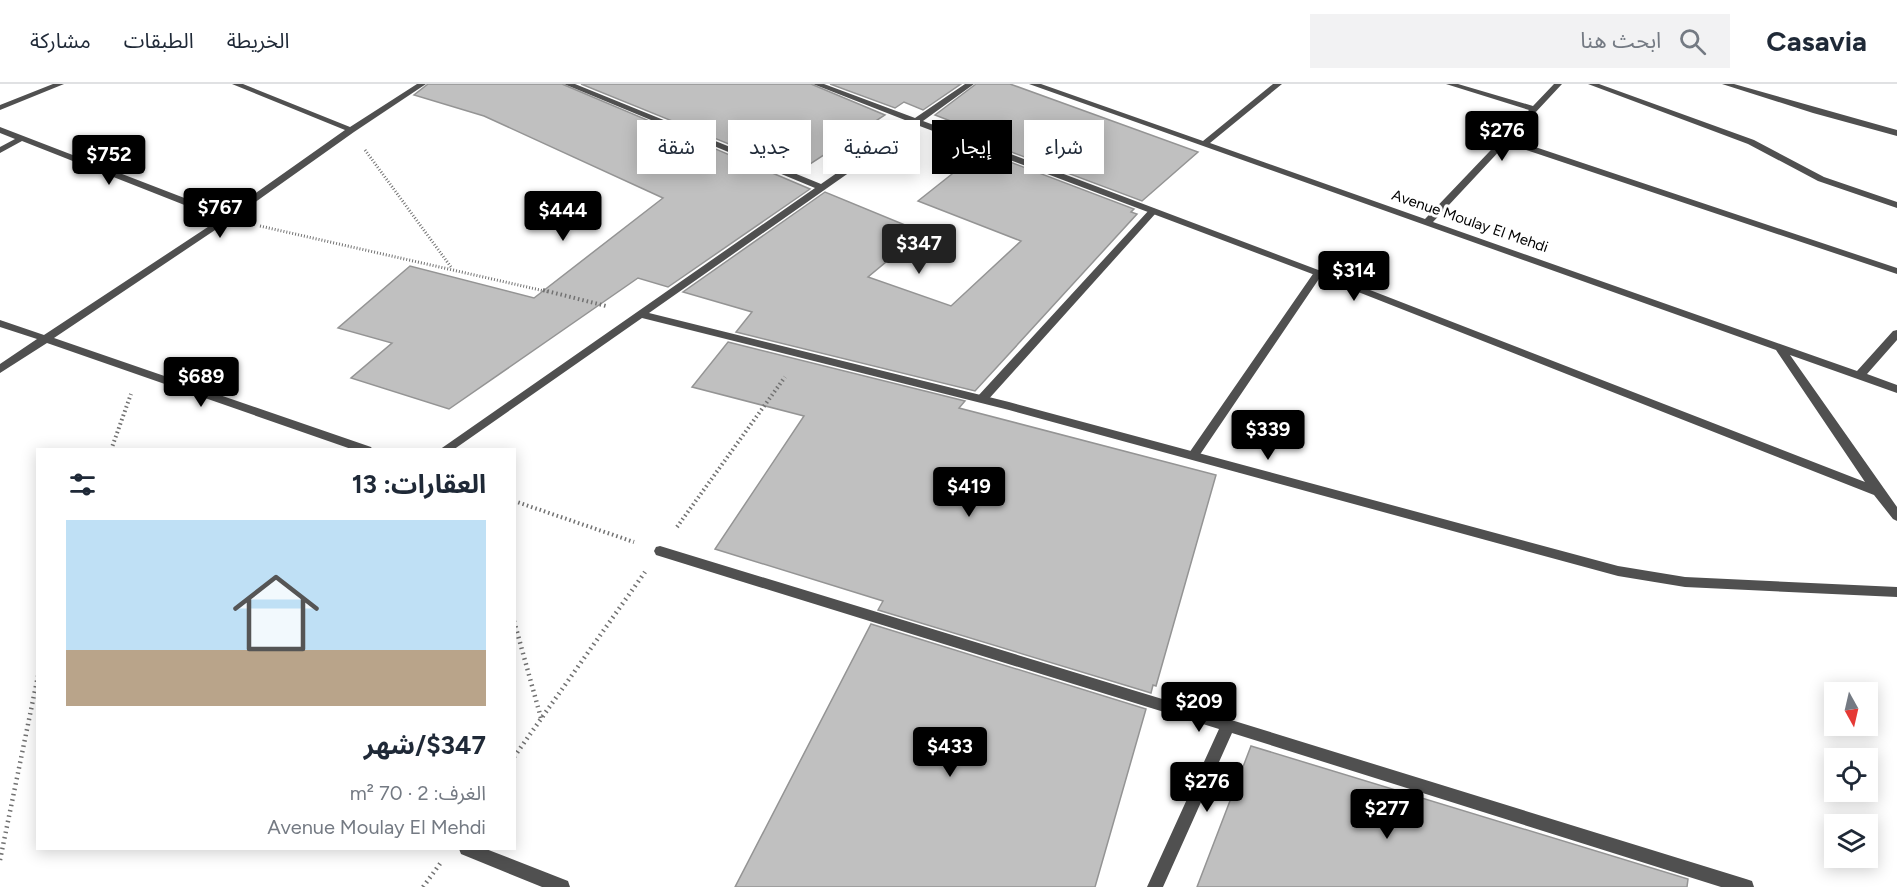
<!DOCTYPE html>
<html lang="ar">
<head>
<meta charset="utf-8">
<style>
  :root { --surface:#fff; --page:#f2f2f3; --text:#1f2937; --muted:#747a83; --line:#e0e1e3; --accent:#000 }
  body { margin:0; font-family:Figtree,"Noto Sans Arabic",sans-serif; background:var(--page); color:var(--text); direction:rtl; height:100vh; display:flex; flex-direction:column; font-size:22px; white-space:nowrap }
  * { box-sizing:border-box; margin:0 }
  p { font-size:20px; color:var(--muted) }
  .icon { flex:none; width:33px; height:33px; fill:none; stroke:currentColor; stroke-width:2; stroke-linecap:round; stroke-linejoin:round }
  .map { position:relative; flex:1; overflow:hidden; direction:ltr }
  .details { position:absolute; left:36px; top:364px; width:480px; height:402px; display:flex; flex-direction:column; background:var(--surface); border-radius:0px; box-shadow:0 3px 15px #0003; direction:rtl }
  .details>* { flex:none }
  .banner { position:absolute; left:534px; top:36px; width:570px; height:54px; direction:rtl; display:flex; gap:12px }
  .needle { width:39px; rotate:172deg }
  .controls { position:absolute; left:1824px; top:598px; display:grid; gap:12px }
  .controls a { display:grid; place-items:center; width:54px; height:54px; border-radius:0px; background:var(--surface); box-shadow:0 3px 15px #0003; font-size:30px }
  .price { position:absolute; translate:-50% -51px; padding:0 14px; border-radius:6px; background:var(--accent); color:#fff; font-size:20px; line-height:39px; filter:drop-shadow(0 2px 3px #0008) }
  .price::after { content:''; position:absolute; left:50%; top:36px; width:18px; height:14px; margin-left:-9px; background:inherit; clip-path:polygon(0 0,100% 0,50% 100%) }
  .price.selected { background:#222; color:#fff }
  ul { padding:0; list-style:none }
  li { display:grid; align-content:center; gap:12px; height:318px; padding:0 30px }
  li+li { border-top:2px solid var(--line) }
  li span { display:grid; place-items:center; height:186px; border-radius:0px; color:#555 }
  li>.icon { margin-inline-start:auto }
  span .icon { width:108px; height:108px; fill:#fffc; stroke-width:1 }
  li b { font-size:26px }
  h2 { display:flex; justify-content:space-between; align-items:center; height:72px; padding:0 30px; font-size:26px }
  .pill { padding:0 21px; border-radius:0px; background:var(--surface); box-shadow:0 3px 15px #0003; font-size:21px; line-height:54px }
  .pill.selected { background:var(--accent); color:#fff }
  header { display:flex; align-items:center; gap:36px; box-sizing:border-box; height:84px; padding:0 30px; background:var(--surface); border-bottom:2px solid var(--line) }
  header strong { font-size:28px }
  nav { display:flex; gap:33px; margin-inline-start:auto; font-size:21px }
  .search { width:420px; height:54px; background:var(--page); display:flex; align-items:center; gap:15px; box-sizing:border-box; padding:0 21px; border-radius:0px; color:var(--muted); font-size:22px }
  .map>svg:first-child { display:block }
  .building { fill:#c0c0c0; stroke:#949494; stroke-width:1.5 }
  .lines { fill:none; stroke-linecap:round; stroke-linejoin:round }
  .path-far2 { stroke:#727272; stroke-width:3; stroke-dasharray:1 2; stroke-linecap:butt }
  .path-far1 { stroke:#727272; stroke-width:4; stroke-dasharray:1.5 3; stroke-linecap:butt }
  .path { stroke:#727272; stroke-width:4.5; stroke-dasharray:1.5 4; stroke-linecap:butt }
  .service { fill:#505050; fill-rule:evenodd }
  .minor { fill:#505050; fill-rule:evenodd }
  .labels { text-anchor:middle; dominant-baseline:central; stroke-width:6; stroke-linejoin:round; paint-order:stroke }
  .far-street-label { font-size:15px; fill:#000; stroke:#fff }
</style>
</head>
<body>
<header>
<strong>Casavia</strong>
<div class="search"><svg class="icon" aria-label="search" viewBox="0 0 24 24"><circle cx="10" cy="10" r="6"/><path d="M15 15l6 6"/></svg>ابحث هنا</div>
<nav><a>الخريطة</a><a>الطبقات</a><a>مشاركة</a></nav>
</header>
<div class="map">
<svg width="1897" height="803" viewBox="0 0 1897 803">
  <rect width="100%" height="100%" fill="#fff"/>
  <path class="building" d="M428,0H562L810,105L668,203L638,194L449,325L351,294L392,259L338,244L410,182L534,214L663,114L484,32L414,11Z
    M581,0H811L885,31L798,88Z
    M830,0H961L923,26L904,18L895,24Z
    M976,0H1010L1198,68L1142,117L990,60L997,55L935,31Z
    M981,67L1134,125L1131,128L1137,130L975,307L736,248L752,228L683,208L825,108L922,148L868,193L951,222L1021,157L918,117Z
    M728,258L965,317L959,324L1216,391L1156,602L1153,601L1151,609L878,526L883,517L715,465L804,332L692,303Z
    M871,540L1146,625L1095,803H735Z
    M1251,662L1688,795L1687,803H1197Z"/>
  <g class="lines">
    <path class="path-far2" d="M365,66L451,183
      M260,142L549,208"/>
    <path class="path-far1" d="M543,206L606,222
      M111,366L131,310
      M514,417L634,458
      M677,443L785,293"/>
    <path class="path" d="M514,537L541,634
      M514,673L645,488
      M0,776L38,592
      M423,803L442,777"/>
    <path class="service" d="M1588,0H1599L1754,56L1824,93L1897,118V124L1818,97L1748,60Z
      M1722,0H1734L1897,46V52L1813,29Z
      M1502,54H1508L1897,184V190L1502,58Z
      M1153,124L1158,127L1156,129L986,318H978L976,315L978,312L1150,125Z
      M1318,186L1323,189L1197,375H1189L1187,372L1189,369L1315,187Z"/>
    <path class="minor" d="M53,0H64L0,26V21Z
      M232,0H243L350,43L417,0H426L354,48L230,136L54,254L371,363L373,366H354L47,259L0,289V280L37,255L0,243V236L44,251L220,135L22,57L0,69V63L15,55L0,49V43L226,130L345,46Z
      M564,0H575L821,100L910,38L813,0H824L915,34L965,0H974L923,37L1321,187L1865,398L1776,266L1029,0H1041L1203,57L1273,0H1282L1210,59L1425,135L1529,26L1446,0H1458L1533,22L1554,0H1562L1433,138L1857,287L1893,247L1897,246V256L1867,290L1897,301V309L1790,271L1897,423V437L1893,435L1874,411L1315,191L917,41L649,229L1009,318L1618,482L1685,493L1897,503V513L1685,503L1618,492L1009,326L642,234L453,366H439L815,104Z
      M660,462L1228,635L1746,795L1752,797L1754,803H1721L1232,649L1163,803H1147L1219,645L656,471L654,467L656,463Z
      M459,765H486L568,797L570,803H542L461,770Z"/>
  </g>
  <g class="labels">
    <g class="far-street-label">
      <text transform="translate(1470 137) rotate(19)">Avenue Moulay El Mehdi</text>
    </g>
  </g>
</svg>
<div class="controls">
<a><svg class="needle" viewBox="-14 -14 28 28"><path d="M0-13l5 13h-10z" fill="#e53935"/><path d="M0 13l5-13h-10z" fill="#747a83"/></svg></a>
<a><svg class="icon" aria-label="locate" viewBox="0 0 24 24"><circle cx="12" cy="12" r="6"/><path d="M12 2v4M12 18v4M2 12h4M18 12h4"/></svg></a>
<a><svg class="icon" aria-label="layers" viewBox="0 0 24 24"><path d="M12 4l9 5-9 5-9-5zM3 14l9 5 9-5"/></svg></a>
</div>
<b class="price" style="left:1502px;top:78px">$276</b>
<b class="price" style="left:109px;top:102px">$752</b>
<b class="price" style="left:220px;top:155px">$767</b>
<b class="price" style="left:563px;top:158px">$444</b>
<b class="price selected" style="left:919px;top:191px">$347</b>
<b class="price" style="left:1354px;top:218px">$314</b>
<b class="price" style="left:201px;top:324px">$689</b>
<b class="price" style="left:1268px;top:377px">$339</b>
<b class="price" style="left:969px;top:434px">$419</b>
<b class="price" style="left:1199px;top:649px">$209</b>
<b class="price" style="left:950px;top:694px">$433</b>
<b class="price" style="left:1207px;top:729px">$276</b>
<b class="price" style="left:1387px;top:756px">$277</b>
<div class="banner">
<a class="pill">شراء</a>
<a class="pill selected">إيجار</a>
<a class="pill">تصفية</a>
<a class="pill">جديد</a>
<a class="pill">شقة</a>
</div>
<section class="details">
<h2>العقارات: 13<svg class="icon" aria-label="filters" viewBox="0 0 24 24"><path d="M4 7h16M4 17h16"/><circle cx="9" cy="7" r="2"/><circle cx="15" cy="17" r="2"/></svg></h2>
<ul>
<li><span style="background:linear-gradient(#bfe0f5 70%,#b9a48a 0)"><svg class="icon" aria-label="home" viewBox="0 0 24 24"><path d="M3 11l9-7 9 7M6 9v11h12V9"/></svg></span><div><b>$347/شهر</b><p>الغرف: 2 · 70 m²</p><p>Avenue Moulay El Mehdi</p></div></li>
</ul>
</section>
</div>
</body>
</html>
